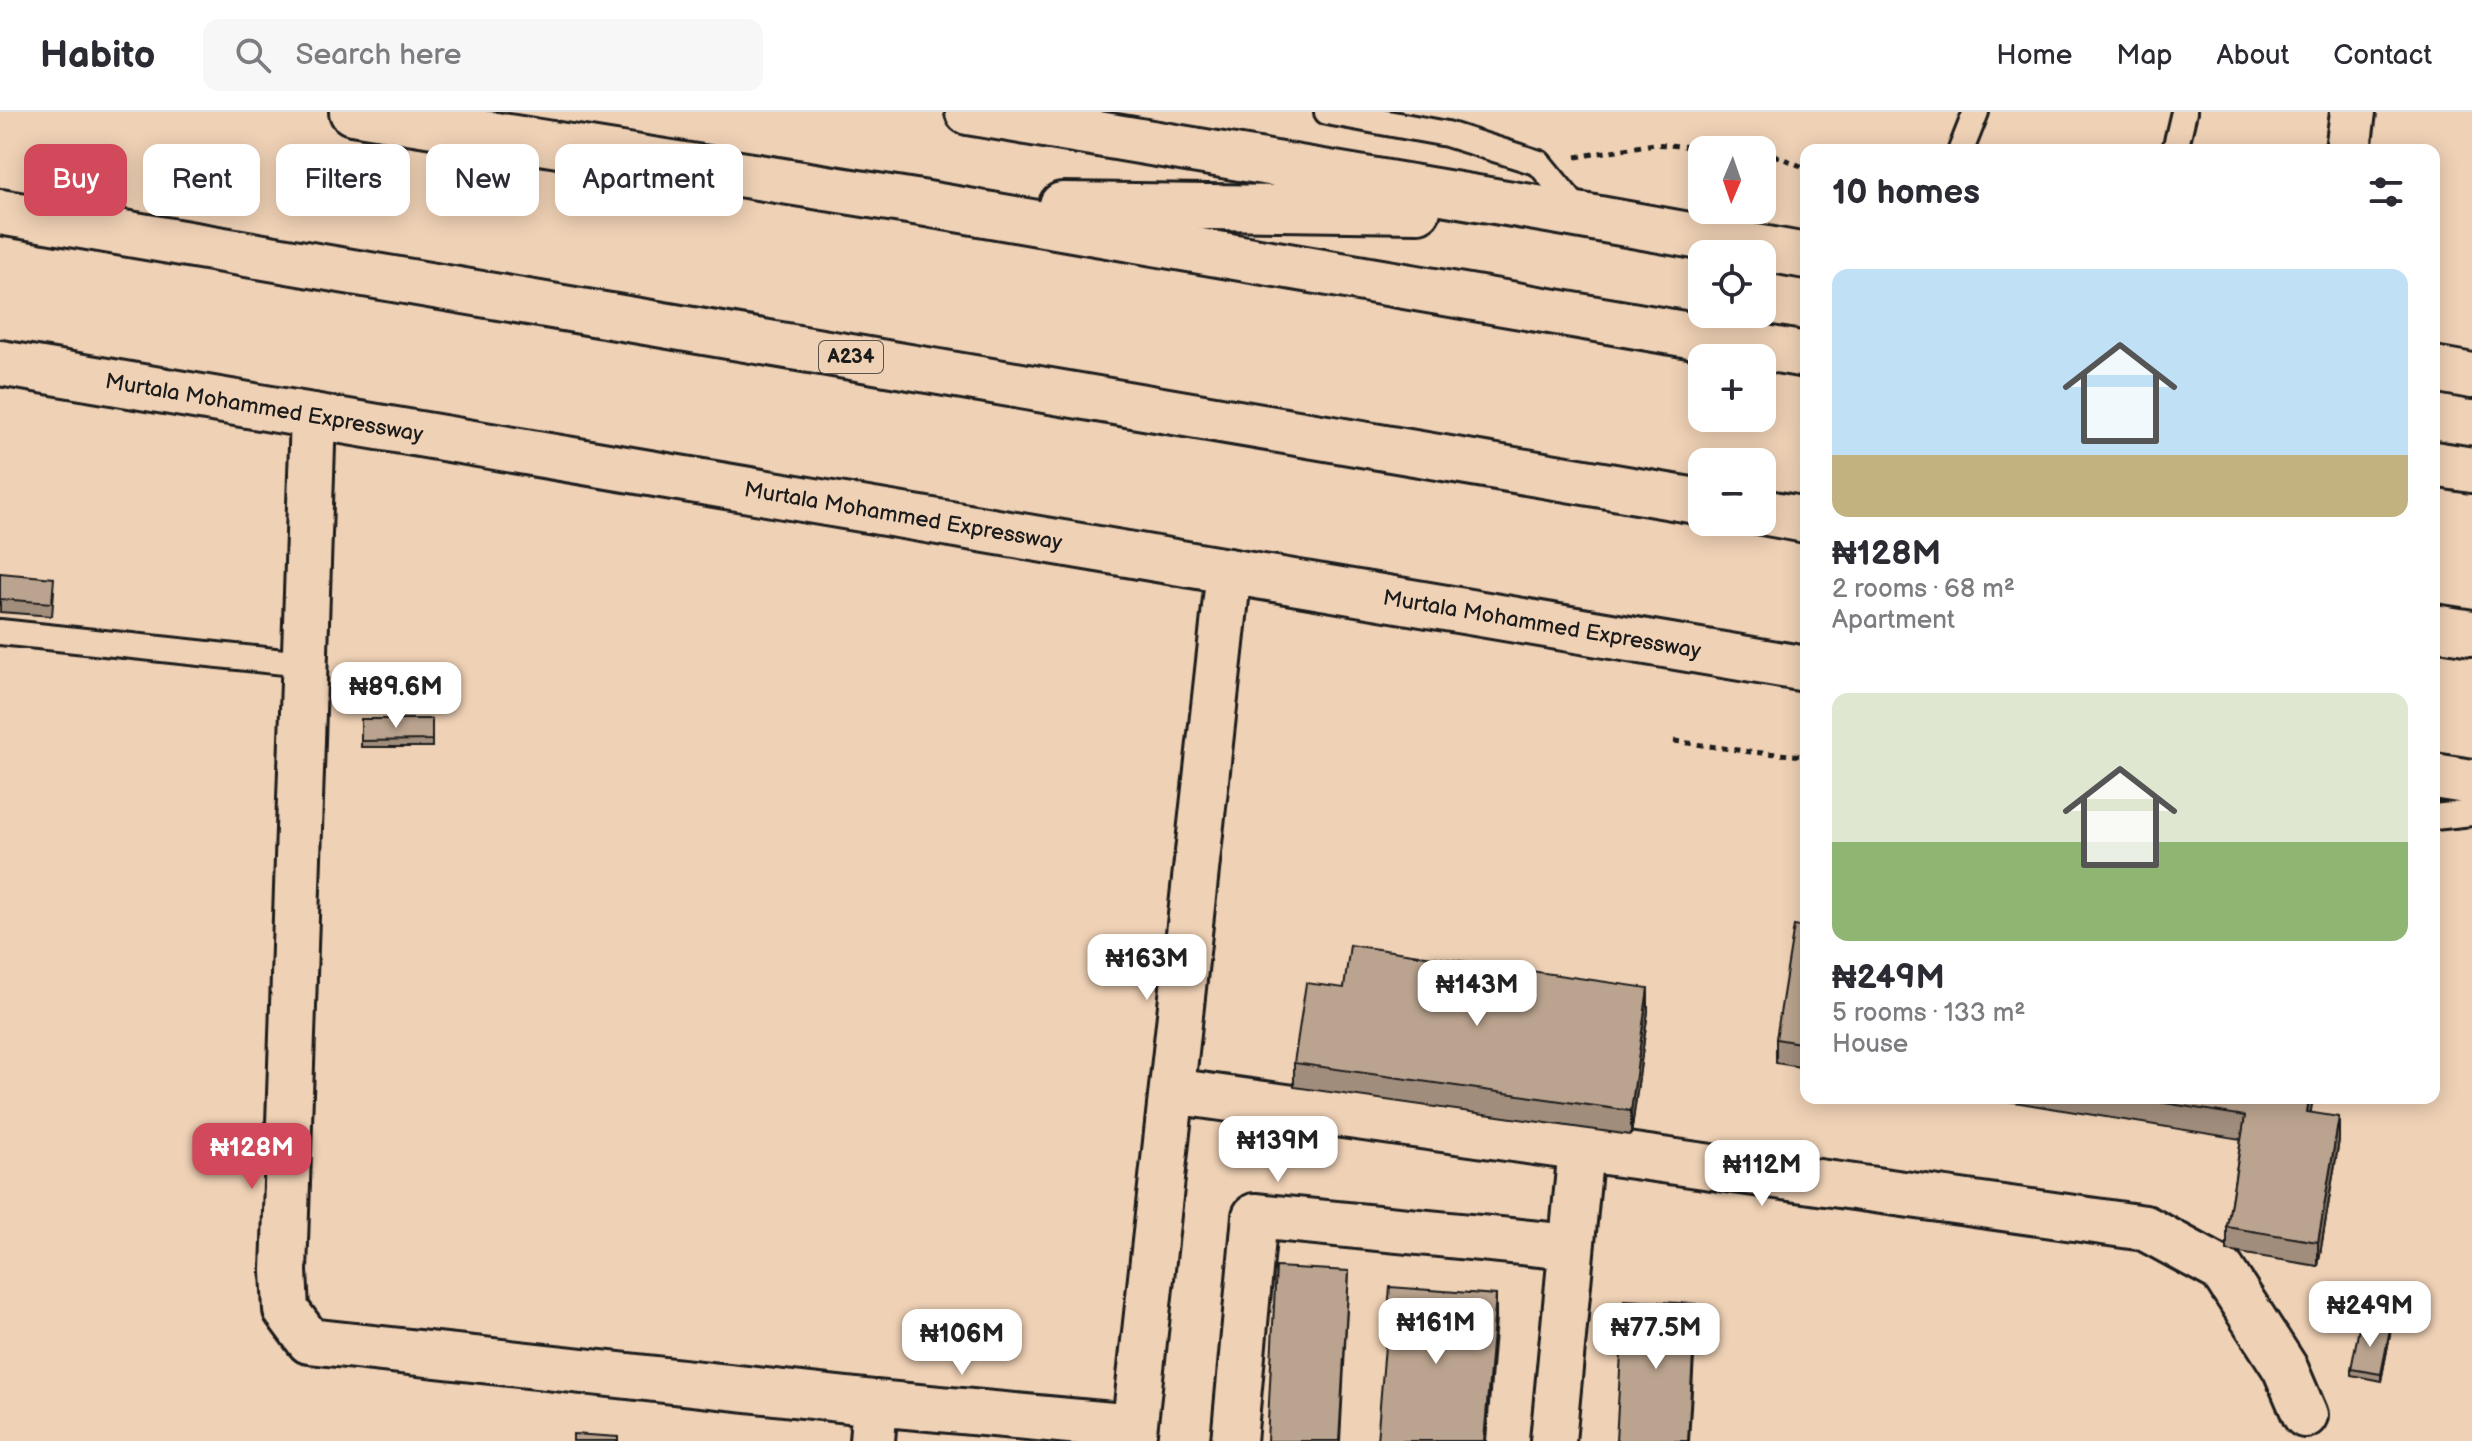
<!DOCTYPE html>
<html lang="en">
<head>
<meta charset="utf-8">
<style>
  :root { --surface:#fff; --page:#f7f7f7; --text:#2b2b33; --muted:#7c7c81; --line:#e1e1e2; --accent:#d1495b }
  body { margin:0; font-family:"Balsamiq Sans",sans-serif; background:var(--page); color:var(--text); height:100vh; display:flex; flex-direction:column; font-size:30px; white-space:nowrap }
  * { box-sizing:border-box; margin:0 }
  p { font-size:26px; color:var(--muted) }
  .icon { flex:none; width:44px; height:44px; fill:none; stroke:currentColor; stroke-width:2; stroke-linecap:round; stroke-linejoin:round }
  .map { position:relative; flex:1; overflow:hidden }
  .sheet { position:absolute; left:1800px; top:32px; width:640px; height:960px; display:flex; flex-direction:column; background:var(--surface); border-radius:16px; box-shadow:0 4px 20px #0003 }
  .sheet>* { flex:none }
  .guide { position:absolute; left:24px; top:32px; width:760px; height:72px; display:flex; gap:16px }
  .needle { width:52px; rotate:182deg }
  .tools { position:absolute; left:1688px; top:24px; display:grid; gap:16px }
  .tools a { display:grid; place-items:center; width:88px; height:88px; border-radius:16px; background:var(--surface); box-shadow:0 4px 20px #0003; font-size:40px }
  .price { position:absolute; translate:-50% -68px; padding:0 18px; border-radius:16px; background:#fff; color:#222; font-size:26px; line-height:52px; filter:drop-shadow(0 2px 4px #0008) }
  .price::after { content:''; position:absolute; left:50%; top:48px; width:24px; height:18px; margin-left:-12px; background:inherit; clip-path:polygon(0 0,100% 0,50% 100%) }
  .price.selected { background:var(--accent); color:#fff }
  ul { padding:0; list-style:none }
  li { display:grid; align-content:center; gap:16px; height:424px; padding:0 32px }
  li span { display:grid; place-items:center; height:248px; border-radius:16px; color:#555 }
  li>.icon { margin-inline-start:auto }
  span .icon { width:144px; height:144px; fill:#fffc; stroke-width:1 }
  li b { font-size:34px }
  h2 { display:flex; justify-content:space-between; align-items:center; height:96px; padding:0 32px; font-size:34px }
  .tag { padding:0 28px; border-radius:16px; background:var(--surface); box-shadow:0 4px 20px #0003; font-size:28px; line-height:72px }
  .tag.selected { background:var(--accent); color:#fff }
  header { display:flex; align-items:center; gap:48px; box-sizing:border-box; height:112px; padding:0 40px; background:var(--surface); border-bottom:2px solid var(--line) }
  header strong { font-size:38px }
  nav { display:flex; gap:44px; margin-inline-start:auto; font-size:28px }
  .search { width:560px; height:72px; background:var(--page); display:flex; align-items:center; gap:20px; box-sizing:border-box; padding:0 28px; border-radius:16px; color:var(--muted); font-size:30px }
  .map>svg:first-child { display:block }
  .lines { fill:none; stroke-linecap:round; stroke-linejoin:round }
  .lane-casing { stroke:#1c1c1c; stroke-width:30 }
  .street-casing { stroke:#1c1c1c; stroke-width:50 }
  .highway-casing { stroke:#1c1c1c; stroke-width:50 }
  .path { stroke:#1c1c1c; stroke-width:5; stroke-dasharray:6 6; stroke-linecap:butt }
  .lane { stroke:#efd1b5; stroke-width:24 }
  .street { stroke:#efd1b5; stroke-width:44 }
  .highway { stroke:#efd1b5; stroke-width:44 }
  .wall { fill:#a18d7b; stroke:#1c1c1c; stroke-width:2 }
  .shaded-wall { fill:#837364; stroke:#1c1c1c; stroke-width:2 }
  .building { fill:#bba48f; stroke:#1c1c1c; stroke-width:2 }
  .labels { text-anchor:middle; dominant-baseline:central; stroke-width:6; stroke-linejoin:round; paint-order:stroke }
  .shield { fill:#efd1b5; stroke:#5b524a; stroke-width:2 }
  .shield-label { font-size:20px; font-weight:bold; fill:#1c1c1c }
  .street-label { font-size:22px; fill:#1c1c1c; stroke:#efd1b5 }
</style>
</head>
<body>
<header>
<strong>Habito</strong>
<div class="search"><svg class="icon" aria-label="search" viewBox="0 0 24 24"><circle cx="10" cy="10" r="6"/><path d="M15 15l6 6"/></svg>Search here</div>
<nav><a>Home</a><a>Map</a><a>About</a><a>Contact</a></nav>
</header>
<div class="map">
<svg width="2472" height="1329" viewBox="0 0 2472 1329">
  <rect width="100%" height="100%" fill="#efd1b5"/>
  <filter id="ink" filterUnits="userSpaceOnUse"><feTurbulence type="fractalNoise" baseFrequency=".0125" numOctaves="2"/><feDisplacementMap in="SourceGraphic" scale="16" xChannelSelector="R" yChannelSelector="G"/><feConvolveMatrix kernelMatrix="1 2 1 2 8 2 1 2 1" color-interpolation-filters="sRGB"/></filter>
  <g filter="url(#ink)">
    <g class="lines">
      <g class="lane-casing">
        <path id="lane" d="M1327,0L1447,22L1539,51L1582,103
          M1961,38L1976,0
          M2175,38L2184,0
          M0,520L303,552
          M2434,705L2472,701"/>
      </g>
      <g class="street-casing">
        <path id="street" d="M2348,38L2353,0
          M313,304L284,1159L286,1198L309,1229L875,1291
          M1172,979L2145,1116L2222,1158L2285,1256L2305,1303
          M872,1329L875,1291L1134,1315
          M1133,1329L1229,459
          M1234,1329L1255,1104L1571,1135
          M1553,1329L1581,1036"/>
      </g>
      <g class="highway-casing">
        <g id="highway">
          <path d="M352,0L927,92L1806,243"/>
          <path d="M968,0L1560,100L1806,144"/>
          <path d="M1062,93L1418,98"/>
          <path d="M0,100L1702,390"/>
          <path id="s1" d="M0,251L1806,557"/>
          <path d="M2434,257L2472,264"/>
          <path d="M2434,352L2472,358"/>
          <path d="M1762,400L1806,408"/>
          <path d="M2434,515L2472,521"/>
          <path d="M2434,664L2472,670"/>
        </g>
      </g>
      <path class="path" d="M1762,41L1774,43L1806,56
        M1576,45L1654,32L1730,38
        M1674,629L1751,640L1806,644"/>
      <use href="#lane" class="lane"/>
      <use href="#street" class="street"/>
      <use href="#highway" class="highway"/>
    </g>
    <path class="wall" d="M0,461L54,479L52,504L0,500Z
      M361,607H432V635H361Z
      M1806,816V956L1776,951V927Z
      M1344,876L1648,899L1631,1023L1294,975V951Z
      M1990,986H2313L2310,1000L2339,1028L2318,1154L2227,1139V1115L2241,1027Z
      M2390,1223L2381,1269L2351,1263V1257Z"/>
    <path class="shaded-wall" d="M1648,876V899L1631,1023V999Z
      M2309,986H2313L2307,1024V1000Z
      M2339,1005V1028L2318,1154V1130Z
      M1349,1159L1340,1329H1339Z
      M1496,1183V1207L1486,1329H1484Z
      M1696,1192V1211L1689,1329H1688Z
      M2390,1217V1223L2381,1269V1262Z"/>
    <path class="building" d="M0,461L54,466L52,491L0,487Z
      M361,607H432V628L361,629Z
      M1794,814L1806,816V932L1776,927Z
      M1350,833L1648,876L1631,999L1294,951L1306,871L1344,876Z
      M2134,986H2309L2307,1000L2339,1005L2318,1130L2227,1115L2245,1004Z
      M1276,1155L1349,1159L1339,1329H1267Z
      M1390,1175L1496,1183L1484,1329H1377Z
      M1624,1188L1696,1192L1688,1329H1616Z
      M2360,1211L2390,1217L2381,1262L2351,1257Z
      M573,1322L618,1325V1329H573Z"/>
  </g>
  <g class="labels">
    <rect class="shield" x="819" y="229" width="64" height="32" rx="6"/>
    <g class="shield-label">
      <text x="851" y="245">A234</text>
    </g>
    <g class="street-label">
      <text stroke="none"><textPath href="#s1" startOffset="268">Murtala Mohammed Expressway</textPath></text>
      <text stroke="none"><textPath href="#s1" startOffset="916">Murtala Mohammed Expressway</textPath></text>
      <text stroke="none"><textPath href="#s1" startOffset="1564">Murtala Mohammed Expressway</textPath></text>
    </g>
  </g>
</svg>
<div class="tools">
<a><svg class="needle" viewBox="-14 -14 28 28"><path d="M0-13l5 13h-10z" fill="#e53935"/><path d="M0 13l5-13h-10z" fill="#7c7c81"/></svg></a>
<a><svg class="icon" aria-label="locate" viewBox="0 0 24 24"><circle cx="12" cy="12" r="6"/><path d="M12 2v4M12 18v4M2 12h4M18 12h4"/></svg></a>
<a>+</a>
<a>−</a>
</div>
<b class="price" style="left:396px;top:618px">₦89.6M</b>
<b class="price" style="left:1147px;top:890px">₦163M</b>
<b class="price" style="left:1477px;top:916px">₦143M</b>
<b class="price" style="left:1278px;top:1072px">₦139M</b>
<b class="price selected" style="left:252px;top:1079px">₦128M</b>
<b class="price" style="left:1762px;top:1096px">₦112M</b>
<b class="price" style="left:2370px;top:1237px">₦249M</b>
<b class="price" style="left:1436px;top:1254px">₦161M</b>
<b class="price" style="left:1656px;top:1259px">₦77.5M</b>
<b class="price" style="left:962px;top:1265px">₦106M</b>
<div class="guide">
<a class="tag selected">Buy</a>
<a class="tag">Rent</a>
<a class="tag">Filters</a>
<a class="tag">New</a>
<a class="tag">Apartment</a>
</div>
<section class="sheet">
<h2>10 homes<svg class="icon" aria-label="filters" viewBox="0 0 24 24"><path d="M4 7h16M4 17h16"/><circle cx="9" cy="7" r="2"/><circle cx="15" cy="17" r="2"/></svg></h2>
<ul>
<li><span style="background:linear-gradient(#bfe0f5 75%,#c2b280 0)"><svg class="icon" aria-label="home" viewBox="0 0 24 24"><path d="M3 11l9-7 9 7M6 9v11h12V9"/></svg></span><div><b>₦128M</b><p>2 rooms · 68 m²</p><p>Apartment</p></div></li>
<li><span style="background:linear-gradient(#dfe7d0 60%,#8fb573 0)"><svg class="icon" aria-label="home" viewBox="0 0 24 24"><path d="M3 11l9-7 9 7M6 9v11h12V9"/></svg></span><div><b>₦249M</b><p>5 rooms · 133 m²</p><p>House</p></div></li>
</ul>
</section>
</div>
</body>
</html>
